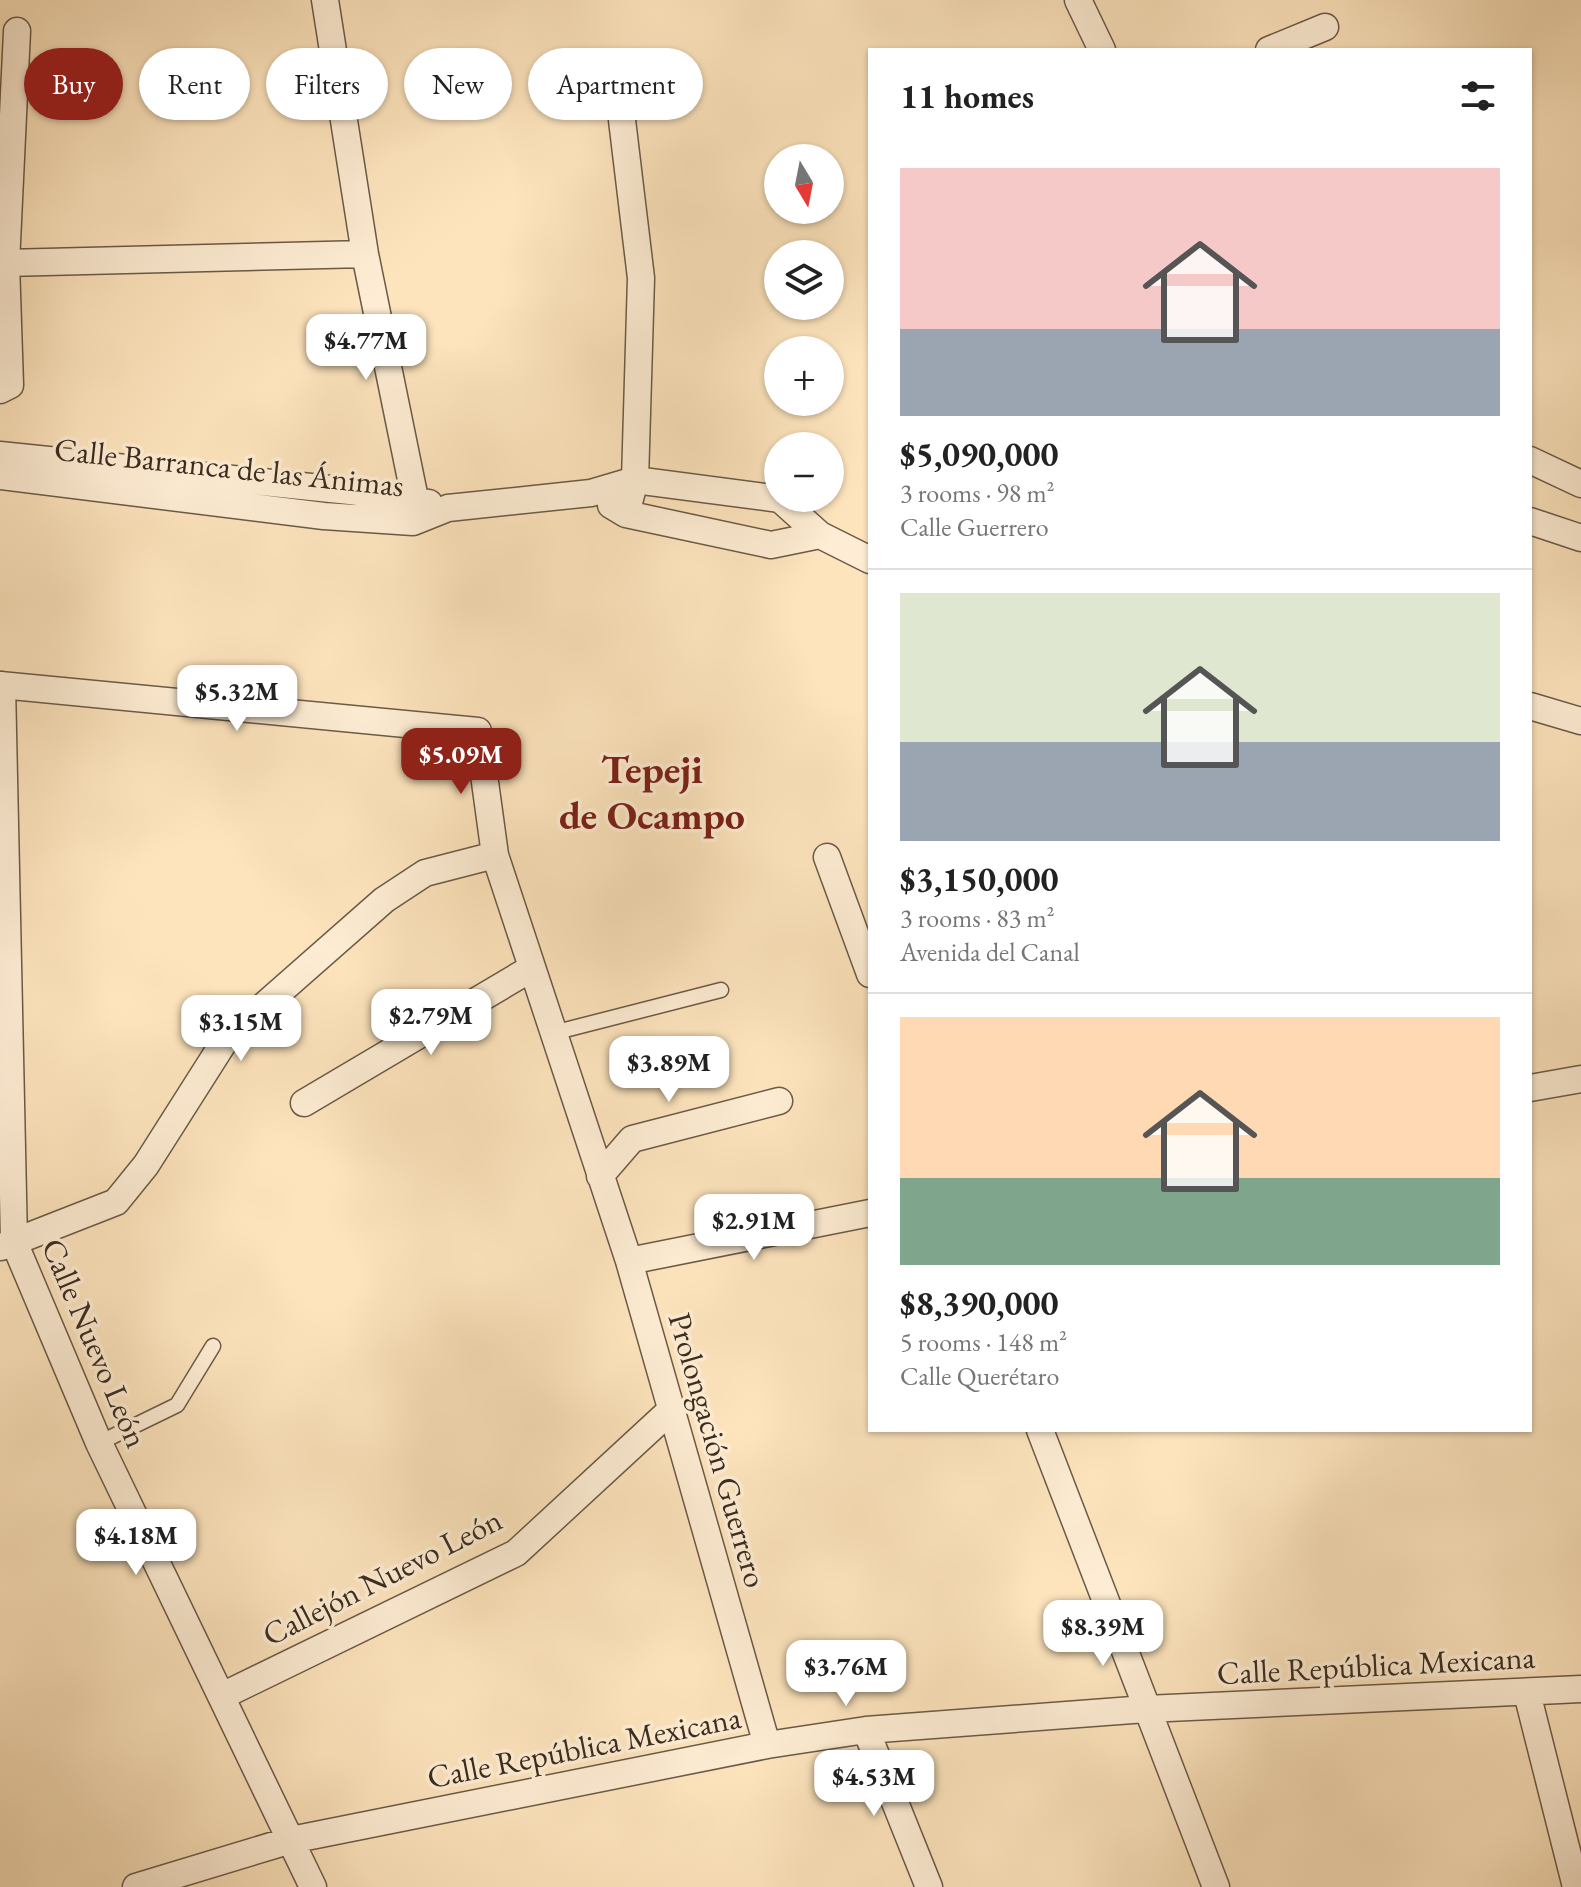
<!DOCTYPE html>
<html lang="en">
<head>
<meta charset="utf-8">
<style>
  :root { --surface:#fff; --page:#f2f2f2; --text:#222; --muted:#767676; --line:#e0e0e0; --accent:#8f2418 }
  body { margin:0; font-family:"EB Garamond",serif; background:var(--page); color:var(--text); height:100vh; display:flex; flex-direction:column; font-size:30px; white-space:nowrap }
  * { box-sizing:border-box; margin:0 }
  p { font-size:26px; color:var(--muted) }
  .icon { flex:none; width:44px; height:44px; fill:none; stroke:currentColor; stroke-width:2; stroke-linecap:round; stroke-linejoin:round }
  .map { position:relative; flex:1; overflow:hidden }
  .sheet { position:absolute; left:868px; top:48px; width:664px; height:1384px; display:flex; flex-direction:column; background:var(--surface); border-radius:0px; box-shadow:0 2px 6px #0004 }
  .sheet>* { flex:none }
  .top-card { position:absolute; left:24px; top:48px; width:724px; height:72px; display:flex; gap:16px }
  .needle { width:52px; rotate:170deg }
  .controls { position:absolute; left:764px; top:144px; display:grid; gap:16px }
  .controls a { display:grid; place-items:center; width:80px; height:80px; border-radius:50%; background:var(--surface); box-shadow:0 2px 6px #0004; font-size:40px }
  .price { position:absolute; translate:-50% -68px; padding:0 18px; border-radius:16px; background:#fff; color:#222; font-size:26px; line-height:52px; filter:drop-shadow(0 2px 4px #0008) }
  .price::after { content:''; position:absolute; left:50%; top:48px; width:24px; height:18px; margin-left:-12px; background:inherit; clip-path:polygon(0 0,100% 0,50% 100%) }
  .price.on { background:var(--accent); color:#fff }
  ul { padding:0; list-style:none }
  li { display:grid; align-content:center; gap:16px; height:424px; padding:0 32px }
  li+li { border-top:2px solid var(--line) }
  li span { display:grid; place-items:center; height:248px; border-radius:0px; color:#555 }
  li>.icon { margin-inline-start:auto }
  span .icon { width:144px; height:144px; fill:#fffc; stroke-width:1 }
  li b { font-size:34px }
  h2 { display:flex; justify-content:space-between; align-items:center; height:96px; padding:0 32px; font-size:34px }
  .pill { padding:0 28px; border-radius:36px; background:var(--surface); box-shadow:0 2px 6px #0004; font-size:28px; line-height:72px }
  .pill.on { background:var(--accent); color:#fff }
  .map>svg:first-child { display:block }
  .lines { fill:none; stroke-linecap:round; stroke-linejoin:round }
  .lane-casing { stroke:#6b5a47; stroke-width:17 }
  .street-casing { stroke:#6b5a47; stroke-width:29 }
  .lane { stroke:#feedd4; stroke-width:14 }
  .street { stroke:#feedd4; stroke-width:26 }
  .labels { text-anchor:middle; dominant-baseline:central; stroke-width:7; stroke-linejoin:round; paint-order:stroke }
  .street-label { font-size:32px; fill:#3a2c20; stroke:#feedd4 }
  .district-label { font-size:40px; font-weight:bold; fill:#7a1f14; stroke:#feedd4 }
</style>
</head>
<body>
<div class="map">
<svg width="1581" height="1887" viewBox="0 0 1581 1887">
  <rect width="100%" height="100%" fill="#fde4bd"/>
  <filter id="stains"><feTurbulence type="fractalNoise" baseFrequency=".0025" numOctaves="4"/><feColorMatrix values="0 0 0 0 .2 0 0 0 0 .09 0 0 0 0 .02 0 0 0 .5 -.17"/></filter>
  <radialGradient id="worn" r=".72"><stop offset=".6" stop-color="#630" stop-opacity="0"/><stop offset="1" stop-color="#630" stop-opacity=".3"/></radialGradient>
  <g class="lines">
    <g class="lane-casing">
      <path id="lane" d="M553,1033L721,990
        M99,1443L177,1405L213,1346"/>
    </g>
    <g class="street-casing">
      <path id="street" d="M325,0L365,254L415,499L413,522
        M1078,0L1102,50
        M1269,50L1325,27
        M622,120L641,278L635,480L626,514
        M6,263L365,254
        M0,390L10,385L6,263L17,31
        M0,455L350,491L429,503
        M1530,460L1581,484
        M0,476L324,516L413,522L448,508L591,493L635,480L780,499L820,535L870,560
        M611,505L626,514L771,545L820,535
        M1530,521L1581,538
        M0,685L478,731L495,855L629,1261L767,1745
        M2,685L14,1242L99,1443L313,1887
        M1530,706L1581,721
        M827,857L870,974
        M1530,1088L1581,1079
        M304,1103L532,968
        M600,1176L632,1139L779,1101
        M1,1247L116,1202L146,1165L226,1039L384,900L425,873L495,855
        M629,1261L870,1213
        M1040,1430L1216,1887
        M1527,1693L1576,1887
        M222,1696L516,1553L671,1410
        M866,1730L929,1887
        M136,1887L291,1840L767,1745L866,1730L1146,1709L1581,1689"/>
    </g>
    <use href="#lane" class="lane"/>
    <use href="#street" class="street"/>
  </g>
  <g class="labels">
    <g class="street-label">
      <text transform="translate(229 467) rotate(6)">Calle Barranca de las Ánimas</text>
      <text transform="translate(95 1343) rotate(67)">Calle Nuevo León</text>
      <text transform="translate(718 1450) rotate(74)">Prolongación Guerrero</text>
      <text transform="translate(382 1577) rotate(-27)">Callejón Nuevo León</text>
      <text transform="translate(1376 1665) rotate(-3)">Calle República Mexicana</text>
      <text transform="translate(584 1747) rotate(-11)">Calle República Mexicana</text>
    </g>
    <g class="district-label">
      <text x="652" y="769">Tepeji<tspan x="652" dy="46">de Ocampo</tspan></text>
    </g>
  </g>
  <rect width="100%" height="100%" filter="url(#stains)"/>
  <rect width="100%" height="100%" fill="url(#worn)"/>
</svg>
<div class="controls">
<a><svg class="needle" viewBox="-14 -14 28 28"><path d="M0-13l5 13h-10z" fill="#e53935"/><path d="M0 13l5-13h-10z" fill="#767676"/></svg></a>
<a><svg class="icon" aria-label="layers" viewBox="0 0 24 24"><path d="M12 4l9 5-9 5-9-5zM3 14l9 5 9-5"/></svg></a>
<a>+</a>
<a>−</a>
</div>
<b class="price" style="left:366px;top:382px">$4.77M</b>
<b class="price" style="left:237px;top:733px">$5.32M</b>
<b class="price on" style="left:461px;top:796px">$5.09M</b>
<b class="price" style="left:431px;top:1057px">$2.79M</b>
<b class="price" style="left:241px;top:1063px">$3.15M</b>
<b class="price" style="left:669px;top:1104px">$3.89M</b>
<b class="price" style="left:754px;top:1262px">$2.91M</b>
<b class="price" style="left:136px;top:1577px">$4.18M</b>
<b class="price" style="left:1103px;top:1668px">$8.39M</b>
<b class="price" style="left:846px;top:1708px">$3.76M</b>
<b class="price" style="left:874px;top:1818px">$4.53M</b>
<div class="top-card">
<a class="pill on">Buy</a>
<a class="pill">Rent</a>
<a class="pill">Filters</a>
<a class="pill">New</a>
<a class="pill">Apartment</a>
</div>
<section class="sheet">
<h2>11 homes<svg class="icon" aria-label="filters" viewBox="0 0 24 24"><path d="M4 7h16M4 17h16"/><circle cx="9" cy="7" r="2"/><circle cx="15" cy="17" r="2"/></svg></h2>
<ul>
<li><span style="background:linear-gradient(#f6c9c9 65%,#9aa5b1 0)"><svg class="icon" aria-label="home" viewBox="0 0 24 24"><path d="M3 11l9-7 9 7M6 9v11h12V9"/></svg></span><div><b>$5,090,000</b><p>3 rooms · 98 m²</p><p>Calle Guerrero</p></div></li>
<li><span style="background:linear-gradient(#dfe7d0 60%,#9aa5b1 0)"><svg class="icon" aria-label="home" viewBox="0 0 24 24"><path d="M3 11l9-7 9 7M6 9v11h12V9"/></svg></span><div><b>$3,150,000</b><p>3 rooms · 83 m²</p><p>Avenida del Canal</p></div></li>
<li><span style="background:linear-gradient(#ffd9b3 65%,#7fa58c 0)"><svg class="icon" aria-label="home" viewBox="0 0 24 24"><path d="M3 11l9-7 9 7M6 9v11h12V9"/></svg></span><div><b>$8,390,000</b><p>5 rooms · 148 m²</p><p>Calle Querétaro</p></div></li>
</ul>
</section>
</div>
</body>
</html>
